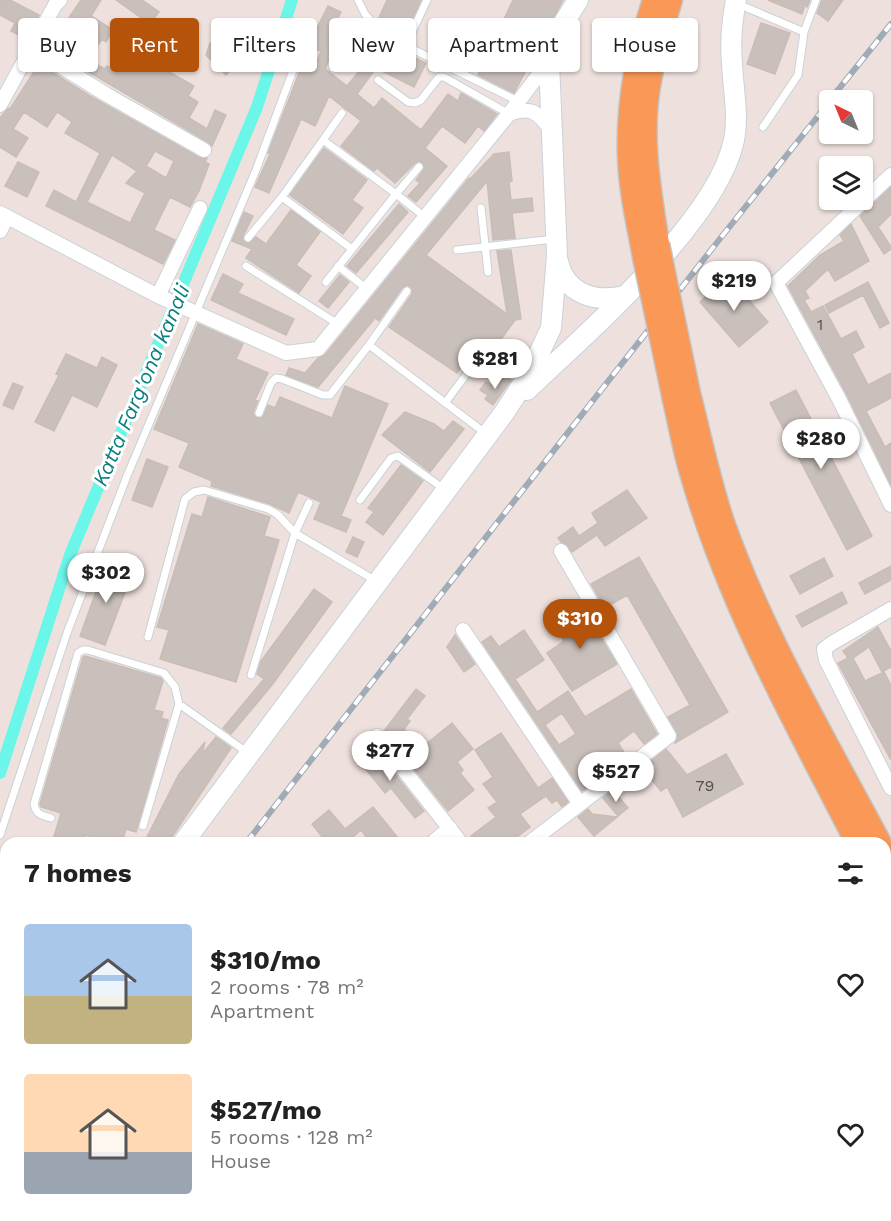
<!DOCTYPE html>
<html lang="en">
<head>
<meta charset="utf-8">
<style>
  :root { --surface:#fff; --page:#f2f2f2; --text:#222; --muted:#767676; --accent:#b45309 }
  body { margin:0; font-family:"Work Sans",sans-serif; background:var(--page); color:var(--text); height:100vh; display:flex; flex-direction:column; font-size:22px; white-space:nowrap }
  * { box-sizing:border-box; margin:0 }
  p { font-size:20px; color:var(--muted) }
  .icon { flex:none; width:33px; height:33px; fill:none; stroke:currentColor; stroke-width:2; stroke-linecap:round; stroke-linejoin:round }
  .map { position:relative; flex:1; overflow:hidden }
  .drawer { position:absolute; left:0px; top:837px; width:891px; height:384px; display:flex; flex-direction:column; background:var(--surface); border-radius:18px 18px 0 0; box-shadow:0 2px 4px #0004 }
  .drawer>* { flex:none }
  .banner { position:absolute; left:18px; top:18px; width:855px; height:54px; display:flex; gap:12px }
  .needle { width:39px; rotate:317deg }
  .fabs { position:absolute; left:819px; top:90px; display:grid; gap:12px }
  .fabs a { display:grid; place-items:center; width:54px; height:54px; border-radius:6px; background:var(--surface); box-shadow:0 2px 4px #0004; font-size:30px }
  .price { position:absolute; translate:-50% -51px; padding:0 14px; border-radius:21px; background:#fff; color:#222; font-size:20px; line-height:39px; filter:drop-shadow(0 2px 3px #0008) }
  .price::after { content:''; position:absolute; left:50%; top:36px; width:18px; height:14px; margin-left:-9px; background:inherit; clip-path:polygon(0 0,100% 0,50% 100%) }
  .price.current { background:var(--accent); color:#fff }
  ul { padding:0; list-style:none }
  li { display:flex; align-items:center; gap:18px; height:150px; padding:0 24px }
  li span { display:grid; place-items:center; flex:none; width:168px; height:120px; border-radius:6px; color:#555 }
  li>.icon { margin-inline-start:auto }
  span .icon { width:72px; height:72px; fill:#fffc; stroke-width:1 }
  li b { font-size:26px }
  h2 { display:flex; justify-content:space-between; align-items:center; height:72px; padding:0 24px; font-size:26px }
  .tag { padding:0 21px; border-radius:6px; background:var(--surface); box-shadow:0 2px 4px #0004; font-size:21px; line-height:54px }
  .tag.current { background:var(--accent); color:#fff }
  .map>svg:first-child { display:block }
  .education { fill:#f0d7cc }
  .lines { fill:none; stroke-linecap:round; stroke-linejoin:round }
  .canal { stroke:#6af6e8; stroke-width:12 }
  .building { fill:#c9bfbb; stroke:#cabcb6; stroke-width:1.5; fill-rule:evenodd }
  .lane-casing { stroke:#c8d2da; stroke-width:9 }
  .street-casing { stroke:#c8d2da; stroke-width:16 }
  .secondary-casing { stroke:#c8d2da; stroke-width:22 }
  .primary-casing { stroke:#c4c4c4; stroke-width:25 }
  .lane { stroke:#fff; stroke-width:7 }
  .street { stroke:#fff; stroke-width:14 }
  .secondary { stroke:#fff; stroke-width:20 }
  .primary { stroke:#f99857; stroke-width:22 }
  .rail-casing { stroke:#9fabb7; stroke-width:6 }
  .rail { stroke:#fff; stroke-width:4; stroke-dasharray:11; stroke-linecap:butt }
  .primary-bridge-casing { stroke:#c4c4c4; stroke-width:25; stroke-linecap:butt }
  .primary-bridge { stroke:#f99857; stroke-width:22 }
  .labels { text-anchor:middle; dominant-baseline:central; stroke-width:6; stroke-linejoin:round; paint-order:stroke }
  .number-label { font-size:16px; fill:#535150 }
  .water-label { font-size:21px; font-style:italic; fill:#09807e; stroke:#fff }
</style>
</head>
<body>
<div class="map">
<svg width="891" height="1221" viewBox="0 0 891 1221">
  <rect width="100%" height="100%" fill="#eee1dd"/>
  <path class="education" d="M891,1137V1221H868L865,1215H885V1141Z"/>
  <g class="lines">
    <path class="canal" d="M0,773L70,555L257,107L292,0
      M86,1215L88,1221"/>
  </g>
  <path class="building" d="M0,0H10L39,15L26,39L11,31L15,23L0,15Z
    M81,0H101L91,16L113,30L106,42L102,39L93,52L70,38L59,55L49,48L56,39L51,36L56,29L60,31Z
    M116,0H142L159,12L150,24Z
    M387,0H421L406,33L378,20Z
    M513,0H563L514,93L478,75Z
    M768,0H810L807,7L805,5L802,14Z
    M822,0H843L828,21L817,13Z
    M328,6L341,12L338,18L344,22L325,69L347,86L366,63L378,39L426,63L414,87L376,68L357,94L374,108L382,98L421,130L448,94L458,101L461,93L497,114L484,131L478,126L465,143L442,126L425,148L447,166L416,202L408,196L420,183L416,180L424,169L423,163L419,161L415,163L395,183L377,168L374,171L341,146L361,121L329,96L315,126L301,119L269,193L255,187L270,154L268,153L301,68L312,73L321,51L308,46Z
    M761,23L790,33L775,74L747,64Z
    M144,43L172,57L164,69L194,86L188,96L198,102L189,118L207,129L215,110L226,115L212,146L208,142L87,71L92,62L105,69L107,66L119,73L132,51L138,54Z
    M210,43L234,66L226,75L206,55Z
    M39,64L90,96L200,158H207L205,162L209,164L199,191L190,207L170,197L154,230L175,240L163,264L46,206L54,190L76,202L100,153L65,133L72,122L57,112L47,127L24,112L13,129L28,138L16,157L0,147V118L8,108L10,109ZM155,151L174,161L166,178L146,166ZM112,155L137,171L126,183L145,193L130,223L87,202Z
    M324,148L367,180L352,200L363,208L343,234L290,195Z
    M509,152L512,181L509,182L511,200L532,198L533,211L512,213L515,238L493,240L487,181L426,255L507,314L497,251L511,250L521,319L515,320L494,349L479,339L457,373L389,327L412,294V288L407,285L402,288L379,321L375,318L318,387L286,375L289,368L305,373L318,358L325,355L469,178L470,179L494,154Z
    M18,162L39,172L27,197L5,186Z
    M891,187V214L878,227L891,247V249L884,254L860,216Z
    M399,204L408,212L356,273L347,266Z
    M291,210L320,232L296,265L311,276L299,293L246,258L252,249L232,241L244,212L253,216L243,236V240L249,243L256,237L266,244Z
    M851,224L869,261L835,281L828,269L805,291L809,298L804,300L811,312L823,306L841,339L856,331L864,347L852,354L868,385L891,373V398L866,411L885,447L891,443V485L847,395L788,286L820,255L844,241L840,235Z
    M223,274L243,284L238,293L294,319L286,335L211,300Z
    M340,275L349,282L328,308L319,301Z
    M728,276L768,322L739,347L700,302Z
    M868,282L889,323L880,328L863,295L829,313L825,305Z
    M198,324L243,344L236,359L268,373L255,400L258,401L253,413L256,418L263,417L268,405L275,408L280,397L332,418L345,386L388,404L341,516L351,520L346,532L314,519L321,502L298,492L289,513L270,504L211,486L212,481L179,467L189,443L154,429Z
    M66,354L97,368L102,357L117,365L97,407L72,395L54,431L35,422L59,375L56,374Z
    M503,375L511,380L493,405L485,399L488,395L480,390L486,382L494,387Z
    M13,383L23,387L13,409L3,405Z
    M796,390L872,536L847,550L770,403Z
    M405,412L434,424L444,431L453,421L464,429L430,472L382,435Z
    M147,459L168,467L152,507L132,500Z
    M401,465L423,481L383,535L366,522L374,512L368,508Z
    M627,490L647,518L605,546L597,535L572,552L566,544L561,542L558,538L573,527L579,536L598,523L592,513Z
    M208,497L270,517L264,536L279,540L236,682L160,659L169,630L157,627L192,514L202,517Z
    M353,537L364,542L357,557L346,552Z
    M639,557L728,712L675,743L678,735L668,717L690,705L627,595L605,608L591,584Z
    M824,558L833,576L800,594L790,576Z
    M106,564L132,574L105,645L80,636Z
    M891,566V580L865,594L859,583Z
    M314,589L332,602L272,685L231,734L223,728L264,679L257,674L261,661Z
    M842,592L847,603L802,627L796,616Z
    M581,606L617,664L572,691L547,653L564,641L553,623Z
    M878,627L891,651V667L882,672L869,647L853,658L865,681L884,672L891,685V760L838,663L848,658L843,651Z
    M524,630L544,660L515,679L537,712L568,691L585,717L631,689L657,734L644,744L634,731L618,743L627,757L582,791L482,642L491,636L499,647ZM562,713L576,734L559,745L545,725Z
    M455,635L475,664L464,672L447,647Z
    M85,656L161,678L163,681L154,710L163,712L161,718L168,720L136,832L126,829L122,843H113L86,835L84,843H52L61,813L41,807L40,804L83,657Z
    M416,689L425,696L407,719L410,721L404,729L420,749L452,723L473,749L457,762L463,770L460,773L474,790L448,811L384,731Z
    M501,733L538,788L552,778L568,802L562,807L557,800L552,803L546,796L520,814L530,827L509,843H476L471,836L496,817L488,808L497,802L483,784L493,777L475,750Z
    M216,737L231,748L168,843H144L179,774L205,742L202,754Z
    M666,749L687,775L726,754L743,784L683,817L667,787L661,791L647,774L656,767L651,761Z
    M376,750L424,811L415,818L391,788L385,793L360,762Z
    M613,790L628,808L618,816L603,798Z
    M373,807L402,843H371L361,830L346,843H327L312,824L329,810L345,829Z
    M588,809L592,814L617,817L594,836L578,817Z"/>
  <g class="lines">
    <g class="lane-casing">
      <path id="lane" d="M358,0L365,14L382,34L518,101
        M738,4L804,32L798,75L763,127
        M804,32L816,0
        M406,45L427,0
        M378,80L408,102L415,103L421,100L439,77H444L509,114
        M419,167L396,194L425,217
        M282,197L352,249
        M481,208L488,272
        M248,238L282,197L323,140
        M457,250L554,239
        M246,266L338,324
        M338,266L367,289
        M326,282L396,194L323,140L342,113
        M407,291L369,345L485,433
        M445,403L477,360
        M259,413L271,383L276,378L282,379L323,395H330L369,345
        M360,500L391,458L398,456L444,489
        M148,637L185,499L194,492L204,490L268,509L277,514L295,533L309,503
        M251,675L295,533L376,581
        M51,818C42,815 36,815 34,804L78,653L83,650H88L164,673L175,687L179,704
        M143,826L179,704L248,753
        M0,835L67,633L127,476L256,170L310,25
        M18,843H21
        M0,882L6,864
        M0,981L6,983
        M0,1008L6,1000
        M0,1064L6,1068"/>
    </g>
    <g class="street-casing">
      <path id="street" d="M33,49L107,95L204,150
        M0,105L55,5L60,0
        M509,114C531,106 538,112 551,130
        M891,175L776,283L839,399L891,505
        M0,213L158,296L286,353L318,349L509,114L549,61
        M0,231L7,217
        M158,296L200,208
        M891,609L832,643L824,649L826,660L891,788
        M463,630L580,804
        M377,736L461,843
        M432,843L450,828
        M529,843L669,736L561,551
        M885,987L891,982
        M111,1215L112,1221
        M772,1215L776,1221
        M162,1221L169,1215
        M379,1221L386,1215
        M591,1221L598,1215"/>
    </g>
    <g class="secondary-casing">
      <path id="secondary" d="M558,261C565,294 595,303 625,296
        M527,390C587,332 717,222 734,140C739,115 733,89 732,63C730,42 732,21 736,0
        M183,843L504,413L530,373L551,328L557,256L549,61L563,24L578,0
        M0,1088L6,1079"/>
    </g>
    <g class="primary-casing">
      <path id="primary" d="M658,244C650,192 640,138 649,86C654,57 662,28 671,0
        M644,257C638,224 630,191 629,157C627,104 637,51 654,0
        M689,393C700,437 709,480 723,522C762,633 825,739 880,843
        M674,400C680,425 684,451 692,476C729,605 796,724 857,843
        M885,853L891,865
        M885,899L891,911"/>
    </g>
    <use href="#lane" class="lane"/>
    <use href="#street" class="street"/>
    <use href="#secondary" class="secondary"/>
    <use href="#primary" class="primary"/>
    <g class="rail-casing">
      <path id="rail" d="M830,100L891,24
        M246,843L715,245L830,101
        M0,1209L6,1197"/>
    </g>
    <use href="#rail" class="rail"/>
    <g class="primary-bridge-casing">
      <path id="primary-bridge" d="M658,244L689,393
        M644,257L674,400"/>
    </g>
    <use href="#primary-bridge" class="primary-bridge"/>
  </g>
  <g class="labels">
    <g class="number-label">
      <text x="820" y="324">1</text>
      <text x="705" y="785">79</text>
    </g>
    <g class="water-label">
      <text transform="translate(141 385) rotate(-67)">Katta Farg'ona kanali</text>
    </g>
  </g>
</svg>
<div class="fabs">
<a><svg class="needle" viewBox="-14 -14 28 28"><path d="M0-13l5 13h-10z" fill="#e53935"/><path d="M0 13l5-13h-10z" fill="#767676"/></svg></a>
<a><svg class="icon" aria-label="layers" viewBox="0 0 24 24"><path d="M12 4l9 5-9 5-9-5zM3 14l9 5 9-5"/></svg></a>
</div>
<b class="price" style="left:734px;top:312px">$219</b>
<b class="price" style="left:495px;top:390px">$281</b>
<b class="price" style="left:821px;top:470px">$280</b>
<b class="price" style="left:106px;top:604px">$302</b>
<b class="price current" style="left:580px;top:650px">$310</b>
<b class="price" style="left:390px;top:782px">$277</b>
<b class="price" style="left:616px;top:803px">$527</b>
<div class="banner">
<a class="tag">Buy</a>
<a class="tag current">Rent</a>
<a class="tag">Filters</a>
<a class="tag">New</a>
<a class="tag">Apartment</a>
<a class="tag">House</a>
</div>
<section class="drawer">
<h2>7 homes<svg class="icon" aria-label="filters" viewBox="0 0 24 24"><path d="M4 7h16M4 17h16"/><circle cx="9" cy="7" r="2"/><circle cx="15" cy="17" r="2"/></svg></h2>
<ul>
<li><span style="background:linear-gradient(#a9c7e8 60%,#c2b280 0)"><svg class="icon" aria-label="home" viewBox="0 0 24 24"><path d="M3 11l9-7 9 7M6 9v11h12V9"/></svg></span><div><b>$310/mo</b><p>2 rooms · 78 m²</p><p>Apartment</p></div><svg class="icon" aria-label="heart" viewBox="0 0 24 24"><path d="M12 20l-8-8c-3-5 5-10 8-4 3-6 11-1 8 4z"/></svg></li>
<li><span style="background:linear-gradient(#ffd9b3 65%,#9aa5b1 0)"><svg class="icon" aria-label="home" viewBox="0 0 24 24"><path d="M3 11l9-7 9 7M6 9v11h12V9"/></svg></span><div><b>$527/mo</b><p>5 rooms · 128 m²</p><p>House</p></div><svg class="icon" aria-label="heart" viewBox="0 0 24 24"><path d="M12 20l-8-8c-3-5 5-10 8-4 3-6 11-1 8 4z"/></svg></li>
</ul>
</section>
</div>
</body>
</html>
